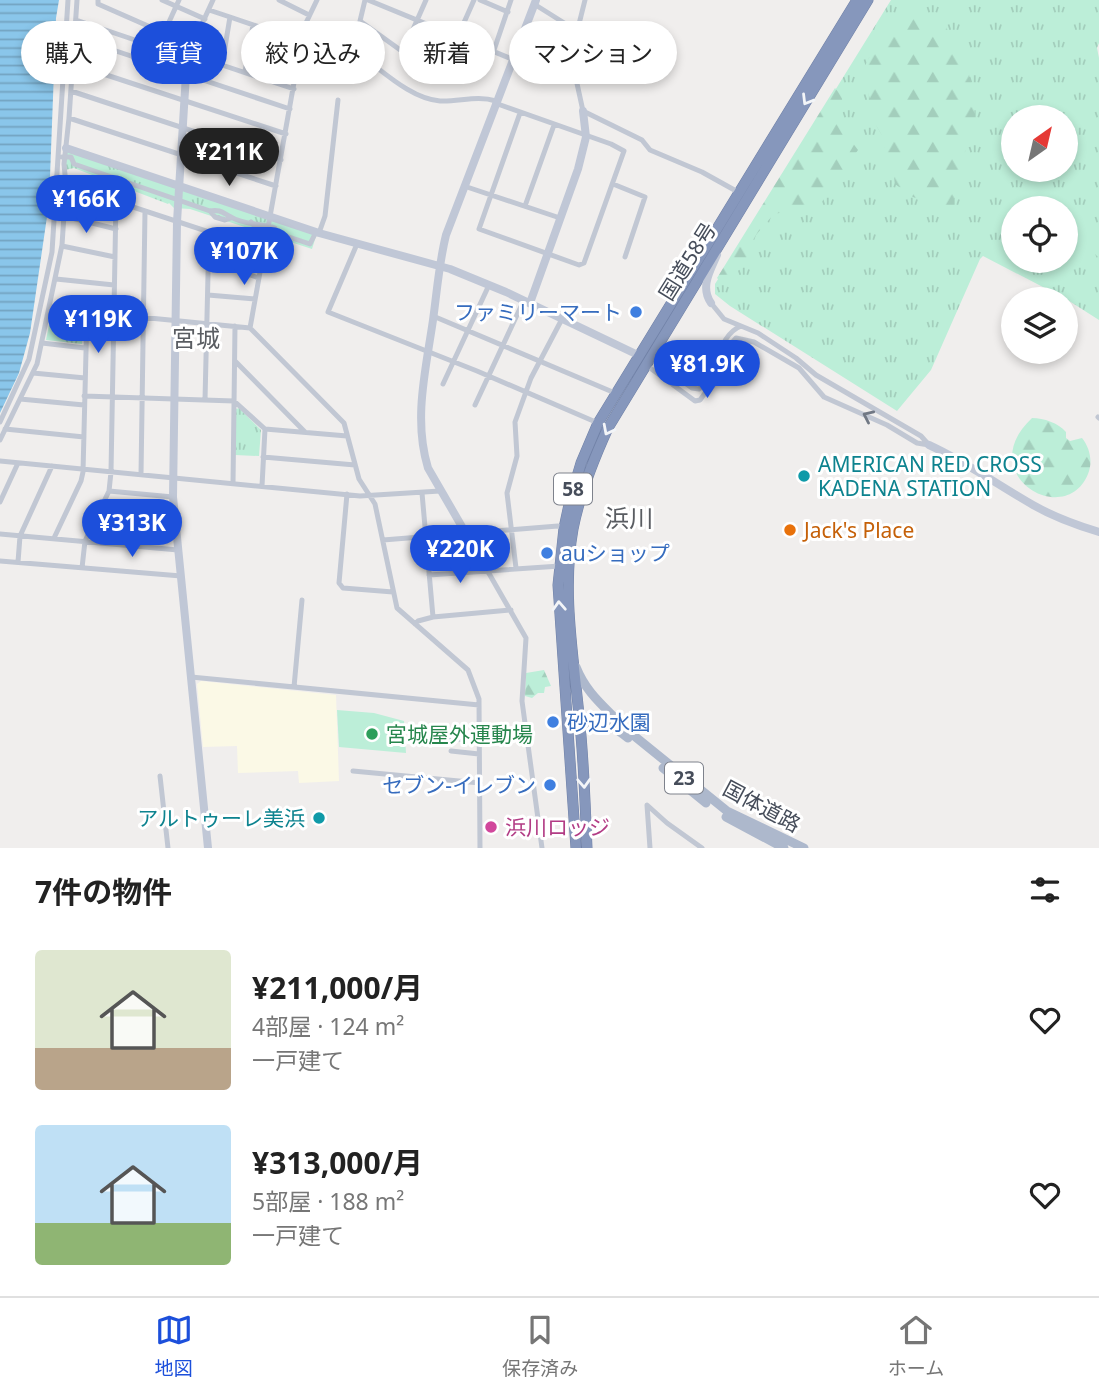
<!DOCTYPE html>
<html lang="ja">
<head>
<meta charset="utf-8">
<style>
  :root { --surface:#fff; --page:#f2f2f2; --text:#222; --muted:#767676; --line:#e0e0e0; --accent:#1c4fdb }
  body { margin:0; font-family:"Noto Sans","Noto Sans JP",sans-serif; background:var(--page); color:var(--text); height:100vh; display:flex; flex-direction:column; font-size:26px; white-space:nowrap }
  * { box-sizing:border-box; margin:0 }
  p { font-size:23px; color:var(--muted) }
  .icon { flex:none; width:38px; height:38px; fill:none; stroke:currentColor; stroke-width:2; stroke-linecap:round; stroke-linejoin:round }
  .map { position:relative; height:848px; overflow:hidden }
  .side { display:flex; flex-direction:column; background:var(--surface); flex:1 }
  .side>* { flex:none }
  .hud { position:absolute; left:21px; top:21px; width:700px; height:63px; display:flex; gap:14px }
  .needle { width:46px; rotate:34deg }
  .tools { position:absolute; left:1001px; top:105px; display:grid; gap:14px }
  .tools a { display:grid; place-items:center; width:77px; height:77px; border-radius:50%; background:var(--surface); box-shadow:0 4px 10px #0003; font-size:35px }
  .price { position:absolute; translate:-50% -60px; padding:0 16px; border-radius:24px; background:var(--accent); color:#fff; font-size:23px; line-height:46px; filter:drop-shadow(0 2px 4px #0008) }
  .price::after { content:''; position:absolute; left:50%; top:42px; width:21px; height:16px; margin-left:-10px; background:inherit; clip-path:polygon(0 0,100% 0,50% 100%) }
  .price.selected { background:#222; color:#fff }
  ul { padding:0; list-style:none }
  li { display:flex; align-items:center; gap:21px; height:175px; padding:0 35px }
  li span { display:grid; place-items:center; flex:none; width:196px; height:140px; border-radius:7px; color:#555 }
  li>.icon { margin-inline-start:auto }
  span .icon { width:84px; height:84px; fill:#fffc; stroke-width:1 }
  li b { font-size:30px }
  h2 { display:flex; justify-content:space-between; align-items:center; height:84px; padding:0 35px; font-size:30px }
  .pill { padding:0 24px; border-radius:32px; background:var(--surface); box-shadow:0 4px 10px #0003; font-size:24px; line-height:63px }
  .pill.selected { background:var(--accent); color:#fff }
  .menu { display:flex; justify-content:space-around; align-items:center; height:98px; border-top:2px solid var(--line); background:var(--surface); font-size:19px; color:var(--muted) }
  .menu a { display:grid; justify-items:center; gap:4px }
  .menu .selected { color:var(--accent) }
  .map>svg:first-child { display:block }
  .commercial { fill:#fbf9e6 }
  .grass { fill:url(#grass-tufts); fill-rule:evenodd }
  .forest { fill:url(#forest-firs) }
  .garden { fill:#bceed8 }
  .water { fill:url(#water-rules) }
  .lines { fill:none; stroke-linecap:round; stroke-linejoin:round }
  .highway-casing { stroke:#7182a7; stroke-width:11 }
  .street { stroke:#c1c7d3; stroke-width:5 }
  .secondary { stroke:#c0c7d6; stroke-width:8 }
  .primary { stroke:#adb8cc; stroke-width:9 }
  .highway { stroke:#8697bc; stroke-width:10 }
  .oneway { stroke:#f3f5f8 }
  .oneway2 { stroke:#717884 }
  .shop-dot { fill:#3f7fe0; stroke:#fff; stroke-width:2.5 }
  .culture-dot { fill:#0f9aa8; stroke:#fff; stroke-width:2.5 }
  .food-dot { fill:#e8710a; stroke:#fff; stroke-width:2.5 }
  .leisure-dot { fill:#2e9e5b; stroke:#fff; stroke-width:2.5 }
  .hotel-dot { fill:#d1479c; stroke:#fff; stroke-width:2.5 }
  .labels { text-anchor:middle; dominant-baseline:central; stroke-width:6; stroke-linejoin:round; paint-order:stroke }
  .shield { fill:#fff; stroke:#7e828c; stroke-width:2 }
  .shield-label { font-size:19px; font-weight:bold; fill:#464d5a }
  .street-label { font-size:21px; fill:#464d5a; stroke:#fff }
  .shop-label { font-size:21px; fill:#366cbe; stroke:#fff; text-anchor:end }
  .culture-label { font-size:21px; fill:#0d838f; stroke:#fff; text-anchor:start }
  .food-label { font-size:21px; fill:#c56008; stroke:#fff; text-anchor:start }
  .leisure-label { font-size:21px; fill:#27864d; stroke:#fff; text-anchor:start }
  .hotel-label { font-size:21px; fill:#b23c85; stroke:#fff; text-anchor:start }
  .quarter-label { font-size:24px; fill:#5a5d62; stroke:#fff }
</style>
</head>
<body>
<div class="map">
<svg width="1099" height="848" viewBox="0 0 1099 848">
  <defs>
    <pattern id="grass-tufts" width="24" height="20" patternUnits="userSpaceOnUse" patternTransform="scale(1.75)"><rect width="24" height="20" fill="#bceed8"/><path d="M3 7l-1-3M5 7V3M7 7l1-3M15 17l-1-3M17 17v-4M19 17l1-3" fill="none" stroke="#a3cebc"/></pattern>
    <pattern id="forest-firs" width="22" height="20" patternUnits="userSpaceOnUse" patternTransform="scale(1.75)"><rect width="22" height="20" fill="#bceed8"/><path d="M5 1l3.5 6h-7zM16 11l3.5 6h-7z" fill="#a3cebc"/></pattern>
    <pattern id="water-rules" width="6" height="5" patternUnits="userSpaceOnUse" patternTransform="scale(1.75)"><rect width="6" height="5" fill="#8ac6ea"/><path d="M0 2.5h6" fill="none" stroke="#73a3c1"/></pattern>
  </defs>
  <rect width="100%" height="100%" fill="#f0eeed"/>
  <path class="commercial" d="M201,681L336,695L339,781L299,783L298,771L238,773L237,746L203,747L197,684Z"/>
  <path class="grass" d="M891,0H1099V43L1097,48L1099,58V320L1066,299L983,256L980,259L931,370L897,411L730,306L715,294V284ZM1013,117H1066V170H1013ZM1013,208H1066V261H1013Z
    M66,148L317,233L312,249L190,209L174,208L169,203L168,204L74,168L65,170Z
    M64,315L83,317L82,344L46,340L49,325H55L56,319Z
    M239,408L261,430L259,456L235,455L236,409Z"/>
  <path class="forest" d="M923,14H933L939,18L945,24L951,39L965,52L974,102L975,121L957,177L953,206L948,210L913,197L895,184C893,170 896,171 884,164L882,154L886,142L877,127L863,72C870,47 899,22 923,14Z
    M835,88L842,96L843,130L858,150L819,206L807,211H785L773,215L756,235L746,264L741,269L720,281L717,278Z
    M1066,218L1099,236V258L1085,244L1066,237Z
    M1032,418C1044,418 1058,423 1066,432V438L1070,441L1082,438C1090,448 1093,462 1088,474C1065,530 972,474 1032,418Z
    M544,670L551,686L545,687L544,693H538L532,698L525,696L526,673Z"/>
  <path class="garden" d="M337,710L374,713L404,721L406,753L339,747Z"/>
  <path class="water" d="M0,0H59L56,18L49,203L30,333L19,373L0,413Z"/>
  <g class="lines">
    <g class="highway-casing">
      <path id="highway" d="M576,848L558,585L564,528L570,500L581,463L598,423L857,0
        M587,848C585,804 584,759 579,715C573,653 562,590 573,529C580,493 593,461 608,428L868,0"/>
    </g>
    <path class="street" d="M98,0V4L164,33L179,0
      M162,0L205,19
      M279,0L309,15
      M317,0L304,27L250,328L344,423L359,479L375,504L397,608L468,670L479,699L480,848
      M365,0L360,21L435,75L458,36L474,0
      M368,0L512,59
      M480,0L508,12
      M585,0L571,56L583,111L642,140L650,150L702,172L738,192
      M534,4L577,31
      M209,10L230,17L222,65L294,89
      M230,17L277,33L269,80
      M76,20L188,58
      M74,37L290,109
      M494,50L511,0
      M403,52L426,0
      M353,54L363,57C385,73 412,99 440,101C459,102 477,95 496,101
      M73,64L286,134
      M245,72L253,25
      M186,74L189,52L213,0
      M71,91L281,160
      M495,103L611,144L624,151L584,263L579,265L479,229L520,113
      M69,118L276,186
      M62,157H71L74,164L210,211C220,209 223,213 231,217C243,225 261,223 275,228L277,233L310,244L316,232
      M613,184L645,197L625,257
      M66,185L264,250
      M464,186L560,218
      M525,206L554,125
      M210,211L215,217L225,220L231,218
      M64,216L116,229
      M251,222L259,231L273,236L277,233
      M319,233L325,216L338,100
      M357,244L328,312L477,371L598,423
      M62,246L115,257
      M209,261L259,278
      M56,279L114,285
      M208,295L255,299
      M711,303L724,319L758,333L796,358L816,375L921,436L929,445
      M49,308L250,328
      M433,316L615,393
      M42,343L85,348
      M650,358L692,388L699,389C719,374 716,336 741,326
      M235,361L305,432
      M646,365L695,401L700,400C706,392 712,384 716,375C723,362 725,349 736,338L754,342L799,368L824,397L887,425L917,443L929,445
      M33,373L85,378
      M443,384L489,285
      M84,396L234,401L265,429L347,436
      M20,399L84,405
      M205,400L209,233
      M475,405L524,300
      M1098,417L1099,418
      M0,422L29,359L52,252L68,0
      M5,429L84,437
      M0,440L37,364L62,245L66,185L64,164L69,118L77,0
      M263,457L355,465
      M0,461L360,496L440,491
      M141,475L145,211
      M233,484L235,326
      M262,486L265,429
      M109,491L173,497
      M422,493L433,617L511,610
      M347,494L339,583L343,588L393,592
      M0,502L18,463
      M97,516L176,523
      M0,534L178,550
      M54,538L81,481L83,472L87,312
      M383,540L558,526L564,528
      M0,561L181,576
      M18,562L20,536L52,466
      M82,568L85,541L109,491L111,472L116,201
      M516,568L507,493L517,456L515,422L531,378L562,319
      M487,570L526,638L522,701L542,848
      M429,575L560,566
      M415,624L418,621L433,617
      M191,677L479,705
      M294,687L302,600
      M451,738L479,742
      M451,751L479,754
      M353,771L480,783
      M160,776L168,848
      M650,848L647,805L667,823L702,848"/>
    <path class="secondary" d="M186,74L177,222L173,497L208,848
      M66,148L319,233L450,269L506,292L638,355
      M530,303L578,169L586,137L583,111
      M711,303C700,287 710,271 717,255
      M929,445C966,462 998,485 1033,505C1054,517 1076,525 1099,532
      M487,570L428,468C413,419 426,369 433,320C437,291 439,263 446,235L536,0"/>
    <path class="primary" d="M576,667C585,690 600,703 616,719
      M568,722C584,715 601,713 617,722L727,811L804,848
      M573,724C599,730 603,717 628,738
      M663,768L706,803
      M726,817L784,848"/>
    <use href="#highway" class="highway"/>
  </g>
  <defs><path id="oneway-chevron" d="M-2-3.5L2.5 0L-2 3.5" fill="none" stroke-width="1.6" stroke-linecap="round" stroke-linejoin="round" transform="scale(1.75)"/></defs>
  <g class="oneway">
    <use href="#oneway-chevron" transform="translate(807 100) rotate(121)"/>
    <use href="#oneway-chevron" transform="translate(608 430) rotate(117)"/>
    <use href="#oneway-chevron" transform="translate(559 606) rotate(-93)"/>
    <use href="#oneway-chevron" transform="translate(584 783) rotate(87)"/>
  </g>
  <use class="oneway2" href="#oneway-chevron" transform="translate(868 416) rotate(-155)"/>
  <g class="shop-dot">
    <circle cx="636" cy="312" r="7"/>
    <circle cx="547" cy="553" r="7"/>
    <circle cx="553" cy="722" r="7"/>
    <circle cx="550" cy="785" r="7"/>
  </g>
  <g class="culture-dot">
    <circle cx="804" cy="476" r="7"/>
    <circle cx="319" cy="818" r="7"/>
  </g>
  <circle class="food-dot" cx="790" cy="530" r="7"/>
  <circle class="leisure-dot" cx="372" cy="734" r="7"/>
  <circle class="hotel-dot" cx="491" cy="827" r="7"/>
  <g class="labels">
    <g class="shield">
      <rect x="554" y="473.5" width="38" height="31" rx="5"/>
      <rect x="665" y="762.5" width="38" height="31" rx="5"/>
    </g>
    <g class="shield-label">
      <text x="573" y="489">58</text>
      <text x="684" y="778">23</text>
    </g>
    <g class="street-label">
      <text transform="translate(687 261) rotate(-58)">国道58号</text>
      <text transform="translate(762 806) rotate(28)">国体道路</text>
    </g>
    <g class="shop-label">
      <text x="622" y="312">ファミリーマート</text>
      <text x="561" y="553" text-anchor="start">auショップ</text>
      <text x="567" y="722" text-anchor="start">砂辺水園</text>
      <text x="536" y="785">セブン-イレブン</text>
    </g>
    <g class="culture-label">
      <text x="818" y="464">AMERICAN RED CROSS<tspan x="818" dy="24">KADENA STATION</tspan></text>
      <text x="305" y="818" text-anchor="end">アルトゥーレ美浜</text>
    </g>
    <g class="food-label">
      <text x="804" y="530">Jack's Place</text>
    </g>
    <g class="leisure-label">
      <text x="386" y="734">宮城屋外運動場</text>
    </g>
    <g class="hotel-label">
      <text x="505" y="827">浜川ロッジ</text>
    </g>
    <g class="quarter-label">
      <text x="196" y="337">宮城</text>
      <text x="629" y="517">浜川</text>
    </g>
  </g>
</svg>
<div class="tools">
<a><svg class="needle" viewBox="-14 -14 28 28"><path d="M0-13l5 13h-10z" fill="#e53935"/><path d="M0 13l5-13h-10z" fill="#767676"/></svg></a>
<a><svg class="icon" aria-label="locate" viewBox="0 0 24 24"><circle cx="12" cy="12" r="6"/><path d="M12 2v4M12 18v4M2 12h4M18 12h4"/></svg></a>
<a><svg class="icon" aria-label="layers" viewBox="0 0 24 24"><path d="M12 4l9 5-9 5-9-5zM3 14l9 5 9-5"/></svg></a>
</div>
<b class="price selected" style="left:229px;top:188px">¥211K</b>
<b class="price" style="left:86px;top:235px">¥166K</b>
<b class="price" style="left:244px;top:287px">¥107K</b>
<b class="price" style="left:98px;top:355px">¥119K</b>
<b class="price" style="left:707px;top:400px">¥81.9K</b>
<b class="price" style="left:132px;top:559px">¥313K</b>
<b class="price" style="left:460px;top:585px">¥220K</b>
<div class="hud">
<a class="pill">購入</a>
<a class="pill selected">賃貸</a>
<a class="pill">絞り込み</a>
<a class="pill">新着</a>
<a class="pill">マンション</a>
</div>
</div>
<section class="side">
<h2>7件の物件<svg class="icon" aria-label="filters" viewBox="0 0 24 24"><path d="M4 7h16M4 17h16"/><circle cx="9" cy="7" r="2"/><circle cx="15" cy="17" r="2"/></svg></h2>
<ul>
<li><span style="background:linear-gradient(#dfe7d0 70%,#b9a48a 0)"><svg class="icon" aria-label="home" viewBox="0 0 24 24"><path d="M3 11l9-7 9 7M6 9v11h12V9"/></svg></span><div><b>¥211,000/月</b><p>4部屋 · 124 m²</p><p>一戸建て</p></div><svg class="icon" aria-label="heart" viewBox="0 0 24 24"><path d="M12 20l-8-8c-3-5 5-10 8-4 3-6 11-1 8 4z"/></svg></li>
<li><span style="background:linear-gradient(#bfe0f5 70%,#8fb573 0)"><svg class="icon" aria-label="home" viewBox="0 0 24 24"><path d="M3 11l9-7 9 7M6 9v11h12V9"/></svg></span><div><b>¥313,000/月</b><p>5部屋 · 188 m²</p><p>一戸建て</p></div><svg class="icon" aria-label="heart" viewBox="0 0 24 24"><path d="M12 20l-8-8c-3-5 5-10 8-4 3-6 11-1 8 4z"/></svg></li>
</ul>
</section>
<nav class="menu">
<a class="selected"><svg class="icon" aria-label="map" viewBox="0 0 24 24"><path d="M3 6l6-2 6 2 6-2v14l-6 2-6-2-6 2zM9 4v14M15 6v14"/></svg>地図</a>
<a><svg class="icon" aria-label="saved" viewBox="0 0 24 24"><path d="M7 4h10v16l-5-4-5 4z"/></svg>保存済み</a>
<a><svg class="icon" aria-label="home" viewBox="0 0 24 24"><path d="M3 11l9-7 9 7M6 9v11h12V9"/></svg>ホーム</a>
</nav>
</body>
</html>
